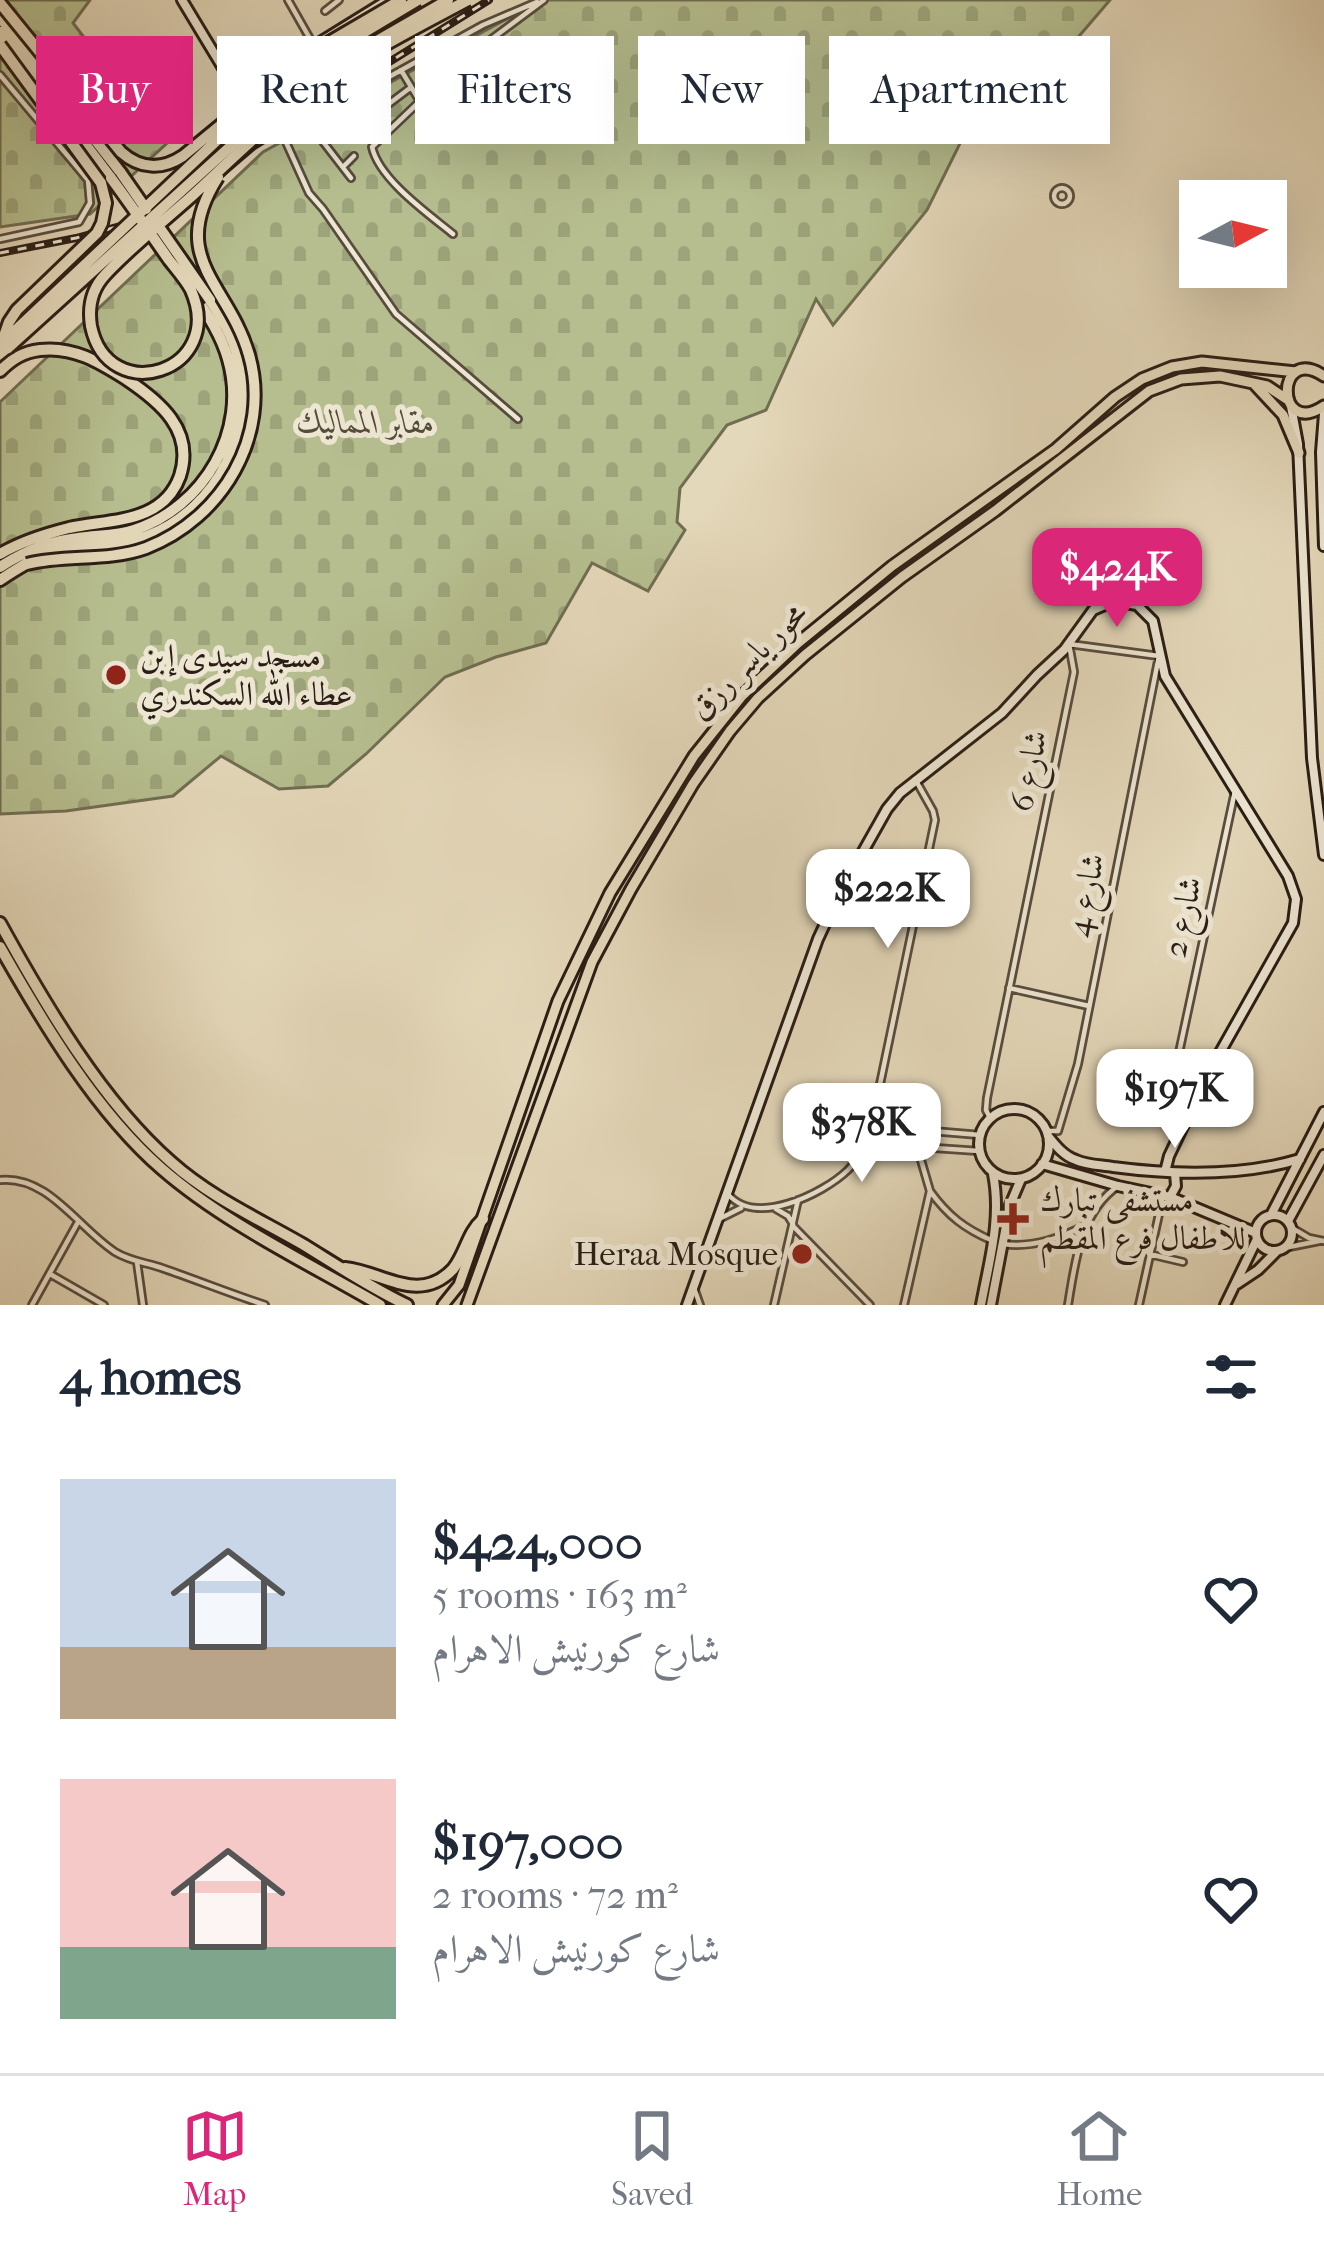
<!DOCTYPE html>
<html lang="en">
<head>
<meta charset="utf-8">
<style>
  :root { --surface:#fff; --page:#f6f6f7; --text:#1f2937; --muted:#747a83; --line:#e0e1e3; --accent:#db2777 }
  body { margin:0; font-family:"IM FELL French Canon",Amiri,serif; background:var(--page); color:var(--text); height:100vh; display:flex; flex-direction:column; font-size:45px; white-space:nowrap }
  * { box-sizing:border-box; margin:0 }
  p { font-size:39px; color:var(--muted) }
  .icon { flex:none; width:66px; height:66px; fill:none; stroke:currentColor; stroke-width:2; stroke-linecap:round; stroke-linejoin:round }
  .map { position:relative; height:1305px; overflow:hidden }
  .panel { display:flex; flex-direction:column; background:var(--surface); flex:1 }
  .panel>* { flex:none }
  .guide { position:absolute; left:36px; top:36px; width:1254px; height:108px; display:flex; gap:24px }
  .needle { width:78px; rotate:83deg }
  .controls { position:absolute; left:1179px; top:180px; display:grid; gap:24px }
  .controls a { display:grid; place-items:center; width:108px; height:108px; border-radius:0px; background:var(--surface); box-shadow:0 12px 48px #0002; font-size:60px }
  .price { position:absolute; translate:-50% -102px; padding:0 27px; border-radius:24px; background:#fff; color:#222; font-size:39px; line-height:78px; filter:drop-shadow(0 3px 6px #0008) }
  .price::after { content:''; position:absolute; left:50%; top:72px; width:36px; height:27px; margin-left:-18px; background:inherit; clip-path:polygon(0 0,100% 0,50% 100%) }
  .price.on { background:var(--accent); color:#fff }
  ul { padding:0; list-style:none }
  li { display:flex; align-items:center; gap:36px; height:300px; padding:0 60px }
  li span { display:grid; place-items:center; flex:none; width:336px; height:240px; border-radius:0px; color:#555 }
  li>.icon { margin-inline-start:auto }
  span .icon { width:144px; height:144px; fill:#fffc; stroke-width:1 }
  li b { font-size:51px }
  h2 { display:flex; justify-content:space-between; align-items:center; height:144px; padding:0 60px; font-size:51px }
  .pill { padding:0 42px; border-radius:0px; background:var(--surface); box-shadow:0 12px 48px #0002; font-size:42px; line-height:108px }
  .pill.on { background:var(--accent); color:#fff }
  .tab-bar { display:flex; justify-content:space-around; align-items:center; height:168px; border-top:3px solid var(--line); background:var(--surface); font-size:33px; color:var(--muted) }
  .tab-bar a { display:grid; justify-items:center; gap:6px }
  .tab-bar .on { color:var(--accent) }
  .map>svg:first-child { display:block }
  .cemetery { fill:url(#cemetery-stones); stroke:#706e52; stroke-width:3 }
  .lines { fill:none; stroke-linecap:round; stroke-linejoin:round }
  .street-casing { stroke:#584c3e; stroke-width:10 }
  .secondary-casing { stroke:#2a1d15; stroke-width:14 }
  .primary-casing { stroke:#2a1d15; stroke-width:15 }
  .highway-casing { stroke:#2a1d15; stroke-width:16 }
  .street { stroke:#ede6d2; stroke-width:4.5 }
  .secondary { stroke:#ede6d2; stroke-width:8 }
  .primary { stroke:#e4d8ba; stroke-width:9 }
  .highway { stroke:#e4d8ba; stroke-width:10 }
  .rail-casing { stroke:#2a1d15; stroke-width:8 }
  .rail { stroke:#ede6d2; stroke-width:3; stroke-dasharray:9; stroke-linecap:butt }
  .highway-bridge-casing { stroke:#2a1d15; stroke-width:16; stroke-linecap:butt }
  .highway-bridge { stroke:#e4d8ba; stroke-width:10 }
  .poi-dot { fill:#8f2418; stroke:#ede6d2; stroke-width:4.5 }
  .labels { text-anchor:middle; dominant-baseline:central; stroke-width:10; stroke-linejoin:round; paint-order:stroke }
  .park-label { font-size:33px; font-style:italic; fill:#544d3a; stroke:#ede6d2 }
  .poi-label { font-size:33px; fill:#2a1d15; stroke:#ede6d2; text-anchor:start }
  .street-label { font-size:33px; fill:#2a1d15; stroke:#ede6d2 }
</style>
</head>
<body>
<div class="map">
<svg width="1324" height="1305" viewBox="0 0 1324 1305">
  <defs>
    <pattern id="cemetery-stones" width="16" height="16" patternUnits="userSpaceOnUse" patternTransform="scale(3)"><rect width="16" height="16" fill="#b6be8f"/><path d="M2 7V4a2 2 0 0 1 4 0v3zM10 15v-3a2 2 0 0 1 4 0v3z" fill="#9da37a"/></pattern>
  </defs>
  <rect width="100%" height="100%" fill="#e4d8ba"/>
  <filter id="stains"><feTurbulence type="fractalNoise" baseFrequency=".00167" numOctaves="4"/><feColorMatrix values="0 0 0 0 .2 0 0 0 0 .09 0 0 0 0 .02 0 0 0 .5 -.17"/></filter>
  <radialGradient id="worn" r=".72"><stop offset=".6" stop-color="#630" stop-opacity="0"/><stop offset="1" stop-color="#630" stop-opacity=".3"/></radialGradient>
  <path class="cemetery" d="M0,0H90L73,23L166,144L90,214L0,227Z
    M541,0H1110L1068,49L1031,72L1022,90L983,97L927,210L833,325L816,299L766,410L727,425L680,488L677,522L685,530L648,591L592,563L546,643L496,657L445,677L366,754L328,786L279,789L221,756L173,796L66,811L0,814V402L263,152Z"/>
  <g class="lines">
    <g class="street-casing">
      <path id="street" d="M288,0L313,44
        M325,11L339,0
        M401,70L419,100
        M0,75L88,180L90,203L79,222L0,239
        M370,87L386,106L410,88
        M347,99L369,121
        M334,106L358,133
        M320,114L336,131
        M307,121L351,178
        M271,127L285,140L309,193L323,209L396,314L518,419
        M282,136L483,25L537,2
        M343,167L354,156
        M1054 196a8 8 0 1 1 16 0a8 8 0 1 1-16 0Z
        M453,234C427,213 379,179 372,147L462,61L544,0
        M1009,988L1089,1006
        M1179,1055L1214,1061
        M1209,1072L1179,1066L1177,1062L1235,791
        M990,1118L986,1110L987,1098L1074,672L1069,644L1159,656L1078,1064L1058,1131H1046
        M874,1121L920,1130L980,1135
        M869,1137L920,1147L979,1151
        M0,1180C48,1175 78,1228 115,1252C130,1261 143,1262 159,1267C194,1279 229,1293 265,1305
        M930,1191C948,1216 965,1229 993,1241
        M727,1193C754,1228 823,1194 848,1170C857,1161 864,1149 869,1137L935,820L933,811L915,779
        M776,1209L788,1216L793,1224
        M719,1219L741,1208
        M793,1226L870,1305
        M1292,1228L1309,1238L1324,1241
        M1003,1244C1033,1248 1061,1238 1088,1224
        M1284,1248L1319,1241
        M1149,1254L1183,1262
        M137,1262L143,1305
        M50,1274L104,1305
        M694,1288L700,1305
        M32,1305L78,1222
        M774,1305L798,1200
        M904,1305L930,1191L921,1160L920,1130
        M1068,1305C1075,1263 1080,1212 1118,1186
        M1139,1305L1163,1196"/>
    </g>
    <g class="secondary-casing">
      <path id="secondary" d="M182,0L238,93L388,0
        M1291,406L1298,444L1312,758L1324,855
        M1324,414L1321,452L1324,546
        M979 1144a35 35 0 1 1 70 0a35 35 0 1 1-70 0Z
        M1048,1136C1056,1146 1064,1156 1076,1160C1087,1165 1101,1165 1113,1167C1174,1175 1240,1177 1300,1159
        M1042,1164L1118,1186L1170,1197L1256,1233
        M1170,1197L1176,1186L1175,1173
        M1256 1233a18 18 0 1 1 36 0a18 18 0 1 1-36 0Z
        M1271,1215L1324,1112
        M1288,1221L1324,1155
        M1237,1284L1258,1270L1276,1252
        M687,1305L818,939L838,896L887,809L900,793L1002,713L1037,675L1064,650L1093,610L1114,601L1137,605L1153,621L1165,676L1288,876L1296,899L1293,923L1209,1072L1169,1156L1165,1172
        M981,1305C989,1261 1002,1219 993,1174
        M991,1305L1010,1205L1021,1179
        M1225,1305L1257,1239"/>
    </g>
    <g class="primary-casing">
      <path id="primary" d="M1324,376C1275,343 1275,439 1324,406
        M1255,385L1283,415L1299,453
        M443,1305L459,1285L558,1001L610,893L694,756L742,696L798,643L892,566L1056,449L1115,397L1142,379L1172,367L1202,362L1296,372
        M467,1305L592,962L631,889L693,784L730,731L758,698L805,655L902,577L995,511L1149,391L1181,379L1220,376L1267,386L1288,400"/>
    </g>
    <g class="highway-casing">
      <path id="highway" d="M0,17L121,173
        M0,32L111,178
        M0,371C12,359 23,352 40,350C73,346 99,362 126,379C159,401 195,430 180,476C163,524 110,519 69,528C45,534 22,541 0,554
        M0,567C23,552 51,541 78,538C97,535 116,536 134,530C204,507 249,431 228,359C221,334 207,314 193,293
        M0,580C15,570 32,559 49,553C82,543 117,548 150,535C218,507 257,429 238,358C233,337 222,319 210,300
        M0,923C44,1003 102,1102 171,1162C210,1197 259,1219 304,1245C338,1266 371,1288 407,1305
        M0,947C42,1021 96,1112 162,1169C224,1223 308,1263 380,1305
        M345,1268C383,1272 419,1305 453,1269C466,1253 467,1233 483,1219"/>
    </g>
    <use href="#street" class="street"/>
    <use href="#secondary" class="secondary"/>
    <use href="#primary" class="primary"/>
    <use href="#highway" class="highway"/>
    <g class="rail-casing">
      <path id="rail" d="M0,253L76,238L179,210L254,146L489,0"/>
    </g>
    <use href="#rail" class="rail"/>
    <g class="highway-bridge-casing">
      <path id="highway-bridge" d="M0,3L121,152C140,169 162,170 183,156L302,58L401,0
        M0,45L101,183L106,203L102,223L97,233L17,310L9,322L3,339
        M121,173L146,209
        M111,178C131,205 150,233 169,260C176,269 186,280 191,290C227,372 108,409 91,326C88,307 92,289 105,275C132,246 164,221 193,195C229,162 264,127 303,98C354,59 412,30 468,0
        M157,224L210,300
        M3,342L248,111L308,66L418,0
        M8,348L295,88L448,0
        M27,564C66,554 107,562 146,548C222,519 272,435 249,355C229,284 166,259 218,177"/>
    </g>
    <use href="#highway-bridge" class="highway-bridge"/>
  </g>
  <g class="poi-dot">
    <circle cx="116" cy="675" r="12"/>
    <path d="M1007 1201h12v12h12v12h-12v12h-12v-12h-12v-12h12z"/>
    <circle cx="802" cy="1254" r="12"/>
  </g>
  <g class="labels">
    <g class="park-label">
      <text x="366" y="422">مقابر المماليك</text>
    </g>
    <g class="poi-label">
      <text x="140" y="656">مسجد سيدى إبن<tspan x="140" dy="38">عطاء الله السكندري</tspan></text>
      <text x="1040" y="1200">مستشفى تبارك<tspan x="1040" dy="38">للاطفال فرع المقطم</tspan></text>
      <text x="778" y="1254" text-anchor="end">Heraa Mosque</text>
    </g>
    <g class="street-label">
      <text transform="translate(748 661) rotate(-45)">محور ياسر رزق</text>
      <text transform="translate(1029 771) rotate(-79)">شارع 6</text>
      <text transform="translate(1086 895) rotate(-79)">شارع 4</text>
      <text transform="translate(1183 917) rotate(-78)">شارع 2</text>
    </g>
  </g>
  <rect width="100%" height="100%" filter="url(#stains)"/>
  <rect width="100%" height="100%" fill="url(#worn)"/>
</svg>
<div class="controls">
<a><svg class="needle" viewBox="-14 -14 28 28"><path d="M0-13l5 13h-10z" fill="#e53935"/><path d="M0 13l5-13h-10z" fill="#747a83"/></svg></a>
</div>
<b class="price on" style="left:1117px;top:630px">$424K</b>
<b class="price" style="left:888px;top:951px">$222K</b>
<b class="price" style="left:1175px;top:1151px">$197K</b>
<b class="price" style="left:862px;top:1185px">$378K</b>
<div class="guide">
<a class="pill on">Buy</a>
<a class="pill">Rent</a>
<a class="pill">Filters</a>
<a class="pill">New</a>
<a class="pill">Apartment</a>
</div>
</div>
<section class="panel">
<h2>4 homes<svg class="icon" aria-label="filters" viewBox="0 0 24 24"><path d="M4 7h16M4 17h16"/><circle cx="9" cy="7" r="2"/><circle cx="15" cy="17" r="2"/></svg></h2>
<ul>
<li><span style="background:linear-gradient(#c9d6e8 70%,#b9a48a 0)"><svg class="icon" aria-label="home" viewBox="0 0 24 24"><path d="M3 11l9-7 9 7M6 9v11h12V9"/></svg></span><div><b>$424,000</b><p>5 rooms · 163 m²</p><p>شارع كورنيش الاهرام</p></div><svg class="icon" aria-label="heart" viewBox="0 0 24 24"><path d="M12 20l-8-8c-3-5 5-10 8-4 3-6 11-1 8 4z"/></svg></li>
<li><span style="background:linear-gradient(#f6c9c9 70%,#7fa58c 0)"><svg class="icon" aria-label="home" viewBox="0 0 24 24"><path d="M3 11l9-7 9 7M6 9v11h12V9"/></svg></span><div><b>$197,000</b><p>2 rooms · 72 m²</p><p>شارع كورنيش الاهرام</p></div><svg class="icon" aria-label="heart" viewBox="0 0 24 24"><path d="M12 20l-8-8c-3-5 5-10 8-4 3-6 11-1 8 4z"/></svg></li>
</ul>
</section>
<nav class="tab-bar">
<a class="on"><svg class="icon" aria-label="map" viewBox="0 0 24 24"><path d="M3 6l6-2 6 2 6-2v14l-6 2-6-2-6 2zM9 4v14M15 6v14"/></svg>Map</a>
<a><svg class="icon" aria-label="saved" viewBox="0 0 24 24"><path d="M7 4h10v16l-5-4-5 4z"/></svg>Saved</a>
<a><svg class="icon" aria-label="home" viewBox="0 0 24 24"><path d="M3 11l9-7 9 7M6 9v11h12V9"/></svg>Home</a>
</nav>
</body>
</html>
